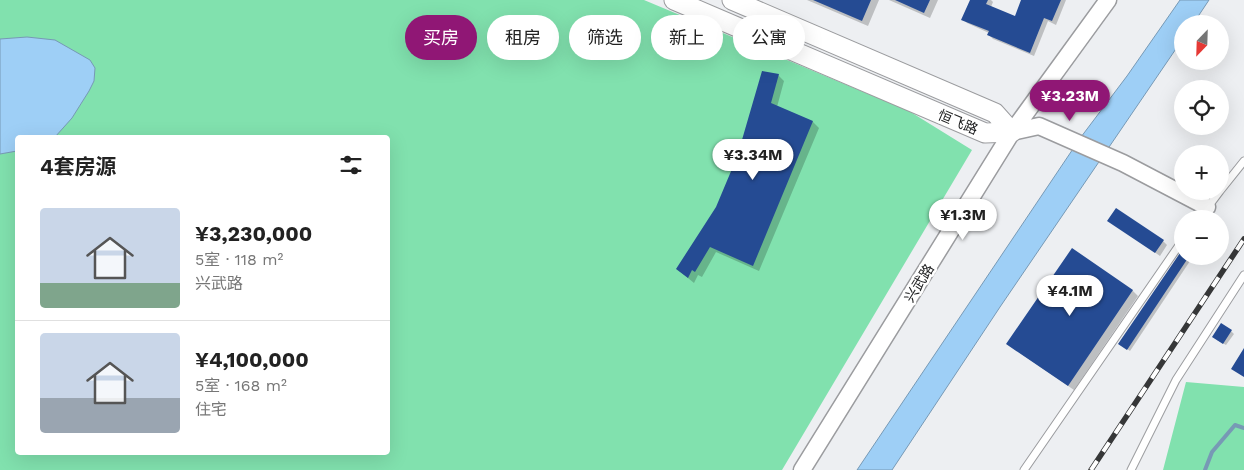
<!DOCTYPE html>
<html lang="zh">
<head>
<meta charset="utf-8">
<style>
  :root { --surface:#fff; --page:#f2f2f2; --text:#222; --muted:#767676; --line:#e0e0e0; --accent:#901775 }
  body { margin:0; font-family:"Work Sans","Noto Sans SC",sans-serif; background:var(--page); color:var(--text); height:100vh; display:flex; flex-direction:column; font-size:19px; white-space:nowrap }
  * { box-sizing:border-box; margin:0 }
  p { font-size:16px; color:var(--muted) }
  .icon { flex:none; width:28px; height:28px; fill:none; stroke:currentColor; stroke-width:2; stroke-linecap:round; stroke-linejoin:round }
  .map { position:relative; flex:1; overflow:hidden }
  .side { position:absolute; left:15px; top:135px; width:375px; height:320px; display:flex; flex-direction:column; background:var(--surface); border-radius:5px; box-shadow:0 5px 20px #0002 }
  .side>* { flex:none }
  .guide { position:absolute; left:405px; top:15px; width:475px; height:45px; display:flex; gap:10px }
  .needle { width:32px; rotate:203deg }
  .buttons { position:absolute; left:1174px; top:15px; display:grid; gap:10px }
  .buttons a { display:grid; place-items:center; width:55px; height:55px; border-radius:50%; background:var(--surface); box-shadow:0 5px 20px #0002; font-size:25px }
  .price { position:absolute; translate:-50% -42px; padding:0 11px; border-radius:18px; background:#fff; color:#222; font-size:16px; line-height:32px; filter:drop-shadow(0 1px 2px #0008) }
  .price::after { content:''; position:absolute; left:50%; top:30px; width:15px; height:11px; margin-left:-8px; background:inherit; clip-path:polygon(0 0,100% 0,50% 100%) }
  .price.selected { background:var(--accent); color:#fff }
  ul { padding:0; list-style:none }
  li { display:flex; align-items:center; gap:15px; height:125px; padding:0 25px }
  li+li { border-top:1px solid var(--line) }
  li span { display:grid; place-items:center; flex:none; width:140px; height:100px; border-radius:5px; color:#555 }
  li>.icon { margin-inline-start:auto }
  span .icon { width:60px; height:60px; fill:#fffc; stroke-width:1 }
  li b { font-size:21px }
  h2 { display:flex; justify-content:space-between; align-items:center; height:60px; padding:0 25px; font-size:21px }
  .tag { padding:0 18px; border-radius:22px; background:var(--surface); box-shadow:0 5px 20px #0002; font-size:18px; line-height:45px }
  .tag.selected { background:var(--accent); color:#fff }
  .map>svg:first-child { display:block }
  .green { fill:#81e1ae; fill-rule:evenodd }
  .water { fill:#9ecff6; stroke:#7799b5 }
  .shadow { fill:#0003 }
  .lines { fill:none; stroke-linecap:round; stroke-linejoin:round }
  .stream { stroke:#7799b5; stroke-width:4 }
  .building { fill:#254b93 }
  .service-casing { stroke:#9b9c9f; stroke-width:9 }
  .tertiary-casing { stroke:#9b9c9f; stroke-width:19 }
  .secondary-casing { stroke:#9b9c9f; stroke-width:21 }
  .service { stroke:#fff; stroke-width:7 }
  .tertiary { stroke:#fff; stroke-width:16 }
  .secondary { stroke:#fff; stroke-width:19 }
  .rail-casing { stroke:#363738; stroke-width:5.5 }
  .rail { stroke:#fff; stroke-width:4; stroke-dasharray:11; stroke-linecap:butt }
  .labels { text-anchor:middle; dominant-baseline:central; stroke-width:5; stroke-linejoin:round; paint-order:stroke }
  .street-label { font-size:14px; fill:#1b1c1d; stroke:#fff }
</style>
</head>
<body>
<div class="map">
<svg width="1244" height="470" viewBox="0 0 1244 470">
  <rect width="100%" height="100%" fill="#edeff2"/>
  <path class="green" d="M0,0H644L909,111L972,150L782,470H0ZM18,138H388V452H18Z
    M1186,382L1244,387V470H1163Z"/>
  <path class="water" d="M1180,0H1209L1193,24H1182V40L1000,307L892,470H857L1081,137L1127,76Z
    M27,37L55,40L90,60L95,68L94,81L89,91L72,118L55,137L18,138L17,151L0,154V39Z"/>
  <path class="shadow" d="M807,0H879L868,26Z
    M889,0H938L930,18Z
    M971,0H991L993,2L991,7L1015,18L1023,0H1066L1056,25L1048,21L1034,56L993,39L989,35V33L967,23L963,19Z
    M778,75L784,81L777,107L813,122L819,128L759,271L716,252L702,277L698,275L694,283L677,269L717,207Z
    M1109,221L1163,241L1167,245L1160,256Z
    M1181,254L1190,261L1130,351L1123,346Z
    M1132,290L1138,296L1074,390L1014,349L1008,344Z
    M1231,331L1234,334L1226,345L1217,340Z"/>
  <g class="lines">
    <path class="stream" d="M1205,470L1212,452L1235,425L1244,428"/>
  </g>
  <path class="building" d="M813,0H871L862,21Z
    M895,0H930L924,13Z
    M970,0H988L986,4L1015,16L1021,0H1061L1052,21L1044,18L1030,53L987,35L989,31L961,20Z
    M762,71L779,74L771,103L813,121L753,266L710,247L695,272L692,270L688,278L676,269L716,207L737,157Z
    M1116,208L1164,240L1155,253L1107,221Z
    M1072,248L1133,290L1068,386L1006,344Z
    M1180,253L1182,256L1188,258L1127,350L1118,344Z
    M1221,323L1232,330L1223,344L1212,337Z
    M1244,348V377L1231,369Z"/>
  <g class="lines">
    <g class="service-casing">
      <path id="service" d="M1220,191L1244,161
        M1199,219L1220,191
        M1024,470L1182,241
        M1131,470L1176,380L1244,275"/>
    </g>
    <g class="tertiary-casing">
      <path id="tertiary" d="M1012,132L1039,126L1123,163L1207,207
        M802,470L1012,132L1108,0"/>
    </g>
    <g class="secondary-casing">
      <path id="secondary" d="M674,0L985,133L1012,132
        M732,0L995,113L1012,132"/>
    </g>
    <use href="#service" class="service"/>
    <use href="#tertiary" class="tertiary"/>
    <use href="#secondary" class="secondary"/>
    <g class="rail-casing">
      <path id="rail" d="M1091,470L1244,239"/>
    </g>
    <use href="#rail" class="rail"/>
  </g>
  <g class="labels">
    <g class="street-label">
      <text transform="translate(958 122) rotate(23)">恒飞路</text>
      <text transform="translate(919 283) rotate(-58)">兴武路</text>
    </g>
  </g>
</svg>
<div class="buttons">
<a><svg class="needle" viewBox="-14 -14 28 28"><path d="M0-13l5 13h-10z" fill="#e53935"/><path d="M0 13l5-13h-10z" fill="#767676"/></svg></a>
<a><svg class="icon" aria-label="locate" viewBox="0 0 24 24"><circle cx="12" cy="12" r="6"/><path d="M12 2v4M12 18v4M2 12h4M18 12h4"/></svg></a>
<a>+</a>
<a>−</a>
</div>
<b class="price selected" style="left:1070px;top:122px">¥3.23M</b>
<b class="price" style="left:753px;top:181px">¥3.34M</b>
<b class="price" style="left:963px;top:241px">¥1.3M</b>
<b class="price" style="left:1070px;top:317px">¥4.1M</b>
<div class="guide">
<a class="tag selected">买房</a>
<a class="tag">租房</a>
<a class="tag">筛选</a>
<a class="tag">新上</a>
<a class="tag">公寓</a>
</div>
<section class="side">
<h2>4套房源<svg class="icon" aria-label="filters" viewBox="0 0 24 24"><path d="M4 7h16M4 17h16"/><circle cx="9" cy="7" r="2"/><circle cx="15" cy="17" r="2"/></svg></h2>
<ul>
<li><span style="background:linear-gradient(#c9d6e8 75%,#7fa58c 0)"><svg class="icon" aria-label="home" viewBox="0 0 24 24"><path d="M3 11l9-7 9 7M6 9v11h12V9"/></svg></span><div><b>¥3,230,000</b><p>5室 · 118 m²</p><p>兴武路</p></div></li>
<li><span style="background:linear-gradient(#c9d6e8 65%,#9aa5b1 0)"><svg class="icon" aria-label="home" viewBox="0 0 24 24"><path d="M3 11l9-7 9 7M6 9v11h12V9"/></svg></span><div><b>¥4,100,000</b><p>5室 · 168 m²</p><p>住宅</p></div></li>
</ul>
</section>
</div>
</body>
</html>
